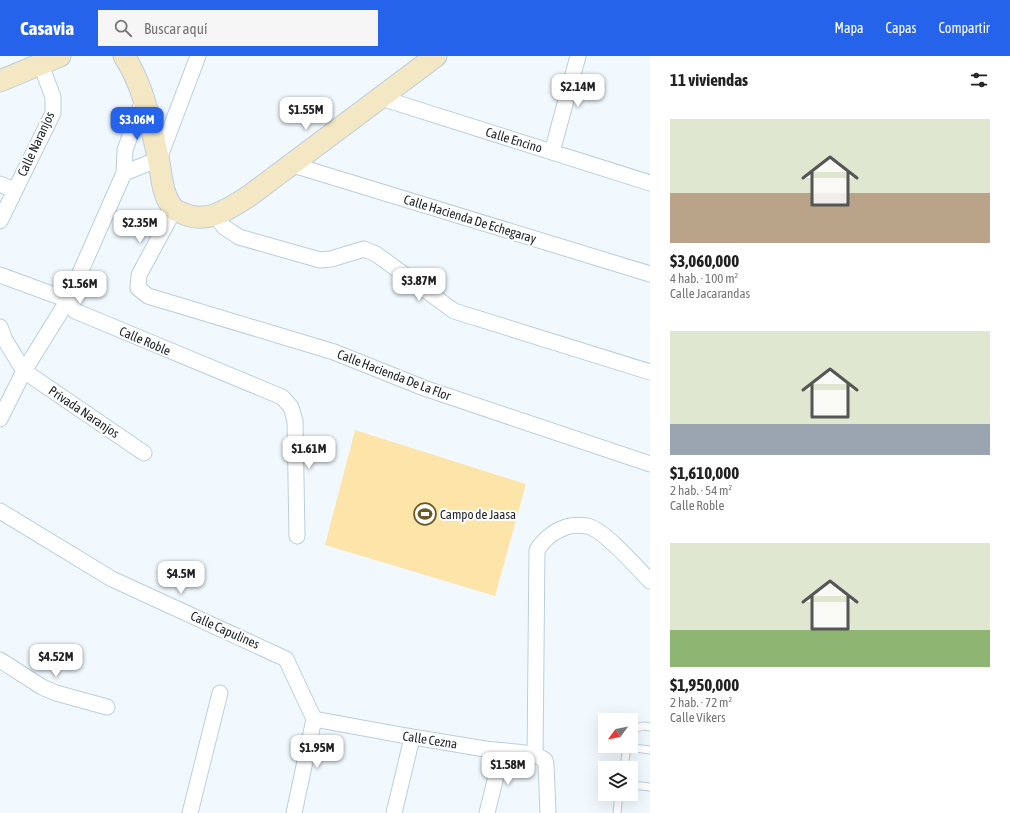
<!DOCTYPE html>
<html lang="es">
<head>
<meta charset="utf-8">
<style>
  :root { --surface:#fff; --page:#f6f6f6; --text:#222; --muted:#767676; --accent:#2563eb }
  body { margin:0; font-family:"Asap Condensed",sans-serif; background:var(--page); color:var(--text); height:100vh; display:flex; flex-direction:column; font-size:15px; white-space:nowrap }
  * { box-sizing:border-box; margin:0 }
  p { font-size:13px; color:var(--muted) }
  .icon { flex:none; width:22px; height:22px; fill:none; stroke:currentColor; stroke-width:2; stroke-linecap:round; stroke-linejoin:round }
  .map { position:relative; flex:1; overflow:hidden }
  .sheet { display:flex; flex-direction:column; background:var(--surface); width:360px }
  .sheet>* { flex:none }
  .needle { width:26px; rotate:238deg }
  .fabs { position:absolute; left:598px; top:657px; display:grid; gap:8px }
  .fabs a { display:grid; place-items:center; width:40px; height:40px; border-radius:0px; background:var(--surface); box-shadow:0 4px 16px #0002; font-size:20px }
  .price { position:absolute; translate:-50% -34px; padding:0 9px; border-radius:8px; background:#fff; color:#222; font-size:13px; line-height:26px; filter:drop-shadow(0 1px 2px #0008) }
  .price::after { content:''; position:absolute; left:50%; top:24px; width:12px; height:9px; margin-left:-6px; background:inherit; clip-path:polygon(0 0,100% 0,50% 100%) }
  .price.current { background:var(--accent); color:#fff }
  ul { padding:0; list-style:none }
  li { display:grid; align-content:center; gap:8px; height:212px; padding:0 20px }
  li span { display:grid; place-items:center; height:124px; border-radius:0px; color:#555 }
  li>.icon { margin-inline-start:auto }
  span .icon { width:72px; height:72px; fill:#fffc; stroke-width:1 }
  li b { font-size:17px }
  h2 { display:flex; justify-content:space-between; align-items:center; height:48px; padding:0 20px; font-size:17px }
  header { display:flex; align-items:center; gap:24px; box-sizing:border-box; height:56px; padding:0 20px; background:var(--accent); color:#fff }
  header strong { font-size:19px }
  nav { display:flex; gap:22px; margin-inline-start:auto; font-size:14px }
  .search { width:280px; height:36px; background:var(--page); display:flex; align-items:center; gap:10px; box-sizing:border-box; padding:0 14px; border-radius:0px; color:var(--muted); font-size:15px }
  main { display:flex; flex:1; min-height:0 }
  .map>svg:first-child { display:block }
  .green { fill:#fde5aa }
  .lines { fill:none; stroke-linecap:round; stroke-linejoin:round }
  .lane-casing { stroke:#bbcedd; stroke-width:9 }
  .street-casing { stroke:#bbcedd; stroke-width:17 }
  .secondary-casing { stroke:#bbcedd; stroke-width:23 }
  .lane { stroke:#fff; stroke-width:7 }
  .street { stroke:#fff; stroke-width:15 }
  .secondary { stroke:#f3e7c4; stroke-width:21 }
  .labels { text-anchor:middle; dominant-baseline:central; stroke-width:4; stroke-linejoin:round; paint-order:stroke }
  .street-label { font-size:13px; fill:#1c2329; stroke:#fff }
  .poi-label { font-size:13px; fill:#1c2329; stroke:#fff; text-anchor:start }
</style>
</head>
<body>
<header>
<strong>Casavia</strong>
<div class="search"><svg class="icon" aria-label="search" viewBox="0 0 24 24"><circle cx="10" cy="10" r="6"/><path d="M15 15l6 6"/></svg>Buscar aquí</div>
<nav><a>Mapa</a><a>Capas</a><a>Compartir</a></nav>
</header>
<main>
<div class="map">
<svg width="650" height="757" viewBox="0 0 650 757">
  <rect width="100%" height="100%" fill="#f1f9ff"/>
  <path class="green" d="M355,374L526,428L495,540L325,489Z"/>
  <g class="lines">
    <g class="lane-casing">
      <path id="lane" d="M631,675L632,673L644,670L650,671
        M627,691L650,694
        M624,712L627,690
        M631,729L650,731
        M617,757L619,738"/>
    </g>
    <g class="street-casing">
      <path id="street" d="M378,41L650,127
        M552,96L578,0
        M290,108L650,218
        M124,117L159,103L198,0
        M0,128L14,134
        M174,154L139,219L138,232L148,240L334,296L424,332L650,408
        M215,159L224,171L239,181L320,204L331,203L364,193L376,198L454,255L650,316
        M0,165L53,57V41L41,9
        M0,219L68,244L75,255L282,341L291,351L295,365L297,480
        M0,271L5,284L24,315L144,397
        M0,363L24,315L68,244L124,117L125,94L144,41
        M0,455L112,523L286,603L314,663
        M0,604L42,631L56,637L107,651
        M314,663C371,674 428,684 485,693C504,696 529,694 545,704L546,708L548,757
        M535,699L537,494C545,482 553,476 566,471C573,469 580,469 587,470C604,473 637,512 650,525
        M190,757L220,637
        M294,757L314,663
        M394,757L412,682
        M487,757L502,696"/>
    </g>
    <g class="secondary-casing">
      <path id="secondary" d="M124,0C144,30 150,66 158,101C162,118 161,139 174,153C176,155 179,156 182,157C206,169 229,153 249,140L436,0
        M0,25L60,0"/>
    </g>
    <use href="#lane" class="lane"/>
    <use href="#street" class="street"/>
    <use href="#secondary" class="secondary"/>
  </g>
  <defs>
    <g id="stadium-ring" transform="scale(1.15)"><circle r="9.5" fill="#fff" stroke="#6a5826" stroke-width="1.5"/><path d="M0-5a6.5 5 0 1 0 0 10a6.5 5 0 1 0 0-10ZM-3.5-1.8h7v3.6h-7Z" fill="#6a5826"/></g>
  </defs>
  <g fill-rule="evenodd">
    <use href="#stadium-ring" x="425" y="458"/>
  </g>
  <g class="labels">
    <g class="street-label">
      <text transform="translate(514 84) rotate(17)">Calle Encino</text>
      <text transform="translate(36 88) rotate(-65)">Calle Naranjos</text>
      <text transform="translate(470 163) rotate(17)">Calle Hacienda De Echegaray</text>
      <text transform="translate(145 285) rotate(23)">Calle Roble</text>
      <text transform="translate(394 319) rotate(21)">Calle Hacienda De La Flor</text>
      <text transform="translate(84 356) rotate(34)">Privada Naranjos</text>
      <text transform="translate(225 574) rotate(24)">Calle Capulines</text>
      <text transform="translate(430 684) rotate(9)">Calle Cezna</text>
    </g>
    <g class="poi-label">
      <text x="440" y="458">Campo de Jaasa</text>
    </g>
  </g>
</svg>
<div class="fabs">
<a><svg class="needle" viewBox="-14 -14 28 28"><path d="M0-13l5 13h-10z" fill="#e53935"/><path d="M0 13l5-13h-10z" fill="#767676"/></svg></a>
<a><svg class="icon" aria-label="layers" viewBox="0 0 24 24"><path d="M12 4l9 5-9 5-9-5zM3 14l9 5 9-5"/></svg></a>
</div>
<b class="price" style="left:578px;top:52px">$2.14M</b>
<b class="price" style="left:306px;top:75px">$1.55M</b>
<b class="price current" style="left:137px;top:85px">$3.06M</b>
<b class="price" style="left:140px;top:188px">$2.35M</b>
<b class="price" style="left:419px;top:246px">$3.87M</b>
<b class="price" style="left:80px;top:249px">$1.56M</b>
<b class="price" style="left:309px;top:414px">$1.61M</b>
<b class="price" style="left:181px;top:539px">$4.5M</b>
<b class="price" style="left:56px;top:622px">$4.52M</b>
<b class="price" style="left:317px;top:713px">$1.95M</b>
<b class="price" style="left:508px;top:730px">$1.58M</b>
</div>
<section class="sheet">
<h2>11 viviendas<svg class="icon" aria-label="filters" viewBox="0 0 24 24"><path d="M4 7h16M4 17h16"/><circle cx="9" cy="7" r="2"/><circle cx="15" cy="17" r="2"/></svg></h2>
<ul>
<li><span style="background:linear-gradient(#dfe7d0 60%,#b9a48a 0)"><svg class="icon" aria-label="home" viewBox="0 0 24 24"><path d="M3 11l9-7 9 7M6 9v11h12V9"/></svg></span><div><b>$3,060,000</b><p>4 hab. · 100 m²</p><p>Calle Jacarandas</p></div></li>
<li><span style="background:linear-gradient(#dfe7d0 75%,#9aa5b1 0)"><svg class="icon" aria-label="home" viewBox="0 0 24 24"><path d="M3 11l9-7 9 7M6 9v11h12V9"/></svg></span><div><b>$1,610,000</b><p>2 hab. · 54 m²</p><p>Calle Roble</p></div></li>
<li><span style="background:linear-gradient(#dfe7d0 70%,#8fb573 0)"><svg class="icon" aria-label="home" viewBox="0 0 24 24"><path d="M3 11l9-7 9 7M6 9v11h12V9"/></svg></span><div><b>$1,950,000</b><p>2 hab. · 72 m²</p><p>Calle Vikers</p></div></li>
</ul>
</section>
</main>
</body>
</html>
